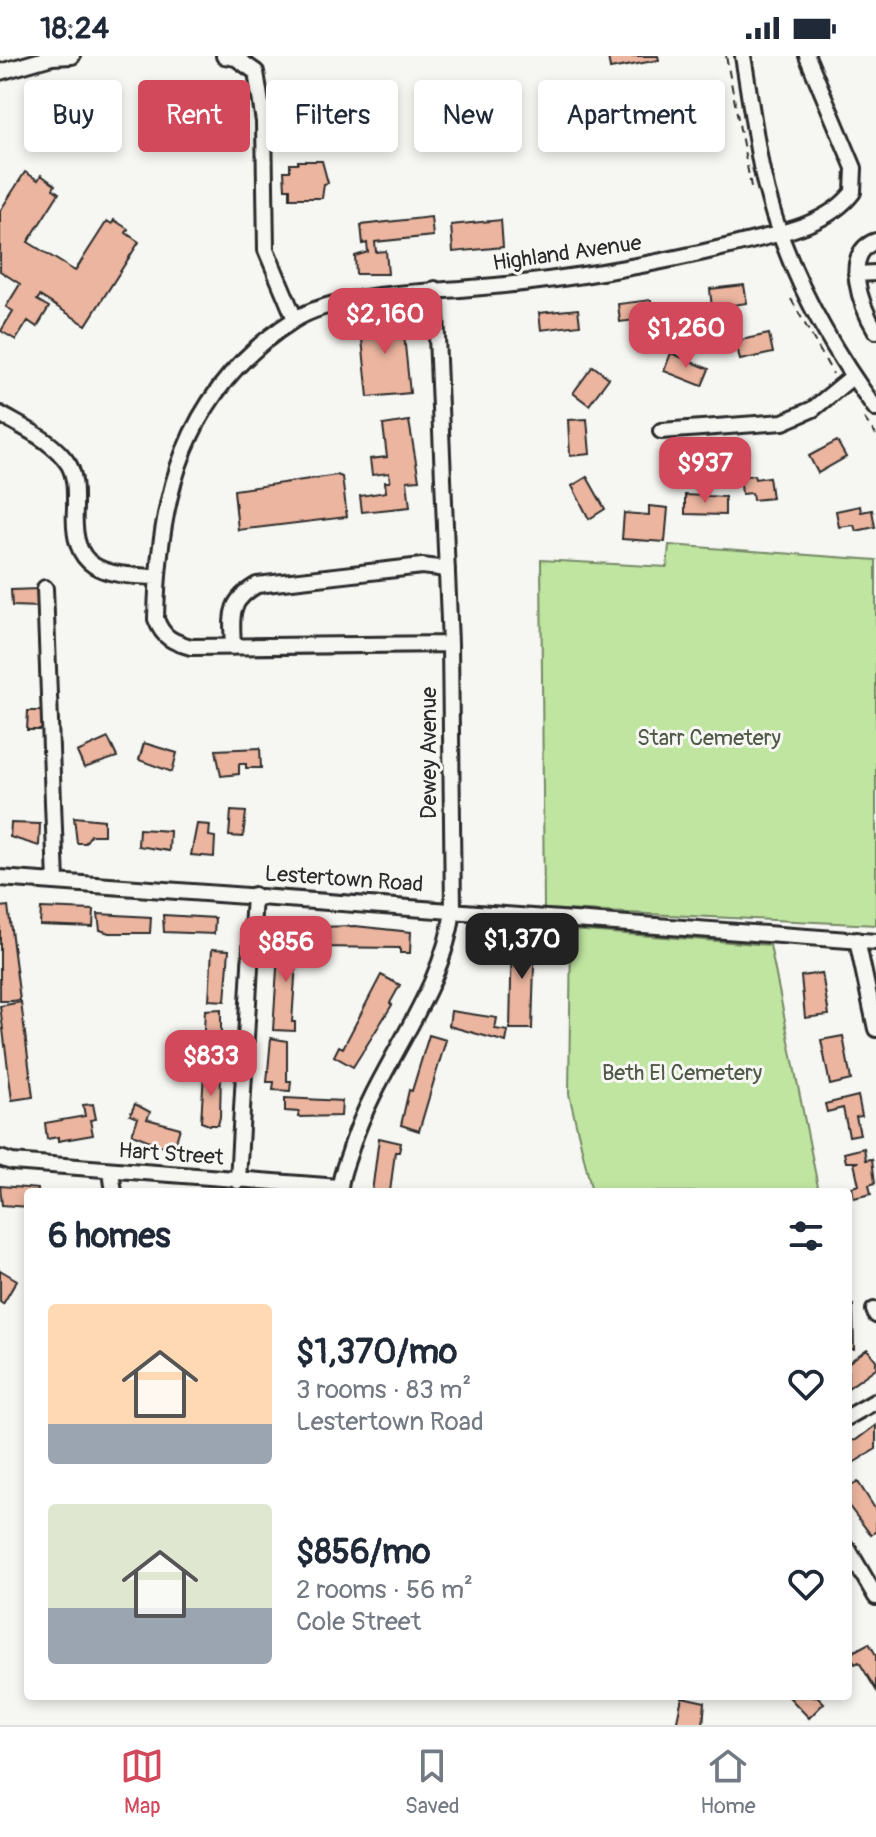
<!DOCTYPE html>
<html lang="en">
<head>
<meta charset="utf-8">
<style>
  :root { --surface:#fff; --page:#f2f2f3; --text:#1f2937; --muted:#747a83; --line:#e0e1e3; --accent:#d1495b }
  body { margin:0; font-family:Pangolin,sans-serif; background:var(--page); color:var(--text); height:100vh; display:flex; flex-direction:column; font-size:30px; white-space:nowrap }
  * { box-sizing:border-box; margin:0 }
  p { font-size:26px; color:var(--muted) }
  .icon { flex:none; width:44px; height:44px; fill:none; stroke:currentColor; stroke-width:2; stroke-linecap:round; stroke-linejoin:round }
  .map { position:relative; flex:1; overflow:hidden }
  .sheet { position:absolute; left:24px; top:1132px; width:828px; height:512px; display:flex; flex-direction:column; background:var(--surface); border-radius:8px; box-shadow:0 4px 12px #0003 }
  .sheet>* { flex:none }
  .banner { position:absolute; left:24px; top:24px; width:828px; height:72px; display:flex; gap:16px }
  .price { position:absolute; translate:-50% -68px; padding:0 18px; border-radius:16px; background:var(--accent); color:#fff; font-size:26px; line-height:52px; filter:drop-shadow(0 2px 4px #0008) }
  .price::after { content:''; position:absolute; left:50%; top:48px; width:24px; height:18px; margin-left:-12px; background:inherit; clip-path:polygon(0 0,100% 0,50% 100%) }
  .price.selected { background:#222; color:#fff }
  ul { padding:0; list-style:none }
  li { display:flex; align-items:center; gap:24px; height:200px; padding:0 24px }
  li span { display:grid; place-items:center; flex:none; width:224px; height:160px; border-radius:8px; color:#555 }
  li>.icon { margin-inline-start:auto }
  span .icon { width:96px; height:96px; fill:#fffc; stroke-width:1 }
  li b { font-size:34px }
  h2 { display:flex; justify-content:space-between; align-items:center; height:96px; padding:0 24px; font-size:34px }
  .tag { padding:0 28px; border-radius:8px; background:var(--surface); box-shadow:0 4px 12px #0003; font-size:28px; line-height:72px }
  .tag.selected { background:var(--accent); color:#fff }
  .status { display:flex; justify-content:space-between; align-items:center; height:56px; padding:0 40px; background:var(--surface); direction:ltr }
  .status svg { height:22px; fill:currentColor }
  .dock { display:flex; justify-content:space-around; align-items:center; height:112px; border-top:2px solid var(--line); background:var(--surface); font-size:22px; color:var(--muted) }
  .dock a { display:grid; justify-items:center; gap:4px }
  .dock .selected { color:var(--accent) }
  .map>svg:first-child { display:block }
  .green { fill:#bfe5a0; stroke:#758866; stroke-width:2 }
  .building { fill:#ebb59f; stroke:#2b2b2b; stroke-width:2 }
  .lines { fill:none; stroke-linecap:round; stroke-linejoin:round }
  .minor-casing { stroke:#2b2b2b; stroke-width:20 }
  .path { stroke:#2b2b2b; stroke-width:2; stroke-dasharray:8 6; stroke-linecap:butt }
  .minor { stroke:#f6f6f2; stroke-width:14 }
  .labels { text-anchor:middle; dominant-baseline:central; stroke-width:6; stroke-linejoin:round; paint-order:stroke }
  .street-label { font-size:22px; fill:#2b2b2b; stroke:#f6f6f2 }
  .park-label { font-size:22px; fill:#505a48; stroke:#f6f6f2 }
</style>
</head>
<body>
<div class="status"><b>18:24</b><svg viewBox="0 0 49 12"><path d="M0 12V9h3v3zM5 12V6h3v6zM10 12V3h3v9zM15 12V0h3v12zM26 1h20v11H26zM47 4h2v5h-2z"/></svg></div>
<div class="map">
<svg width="876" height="1669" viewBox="0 0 876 1669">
  <rect width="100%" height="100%" fill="#f6f6f2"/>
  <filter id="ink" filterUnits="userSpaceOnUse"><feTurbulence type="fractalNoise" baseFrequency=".0125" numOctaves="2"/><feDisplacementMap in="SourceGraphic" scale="16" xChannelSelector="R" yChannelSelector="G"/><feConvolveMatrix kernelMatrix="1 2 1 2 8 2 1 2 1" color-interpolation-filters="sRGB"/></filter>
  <g filter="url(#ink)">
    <path class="green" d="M669,489L876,504V869L544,853L541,504L667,511Z
      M571,874L770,889L819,1136H592L569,1038Z"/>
    <path class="building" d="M608,0H658L659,4L610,13Z
      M323,56L324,68H329L323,91H286V57Z
      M298,105H322L328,127L324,128L322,142H290V133H285L284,115H290V108H298Z
      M25,116L38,124L41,119L55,129L53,133L59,137L28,186L75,215L107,165L112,168L114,164L128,173L126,177L139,186L86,269L40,240L37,244L49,251L37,271L28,265L16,284L1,275L13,255L6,251L20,228L0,215V155Z
      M431,161L433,180L375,186L376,196L386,195L388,218H356L355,200L368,196L367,187L363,188L361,169Z
      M501,164L503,191L453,196L451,169Z
      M744,229L747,247L712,252L710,233Z
      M651,244L653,262L620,266L618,248Z
      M578,253L580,269L541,274L539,257Z
      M402,260L410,337L368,341L360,264Z
      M769,278L773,297L740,304L736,285Z
      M671,297L709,313L702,330L664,315Z
      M593,310L609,322L589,349L573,337Z
      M587,363L590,398L570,400L568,364Z
      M409,365L419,424L407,425L410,451L362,456L360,440L386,436L385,426H390L389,417L372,419L370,403L387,401L383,369Z
      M837,385L846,401L818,417L809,400Z
      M337,419L342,421L347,461L238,474L234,434Z
      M754,419L755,423L769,421L772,442L753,444L752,437L742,438L740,421Z
      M587,421L605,453L589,463L572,430Z
      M685,439L725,441V459L685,458Z
      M649,450L668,452L665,486L622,483L624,457L649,459Z
      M860,450L861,456L872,454L875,471L856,475L854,469L839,471L836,455Z
      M39,533V551L12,550L11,534Z
      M28,655H43V674H27Z
      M108,682L117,701L84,712L77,696Z
      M144,687L177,697L172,716L139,704Z
      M260,692L261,712H246V708H239V718L221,720L216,694Z
      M231,755L246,756L243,781L229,780Z
      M74,761L104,764V779H91L85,787H77Z
      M11,767L40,768L39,790L10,781Z
      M197,768L210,769L209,780L215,781L214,801L191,799Z
      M139,773L170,775L169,795L138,790Z
      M8,850L20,944L12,945H0V851Z
      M41,852L94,854L93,871L40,869Z
      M98,858L151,861L150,877H109L100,874Z
      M163,859L215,862L214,878L164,876Z
      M355,870L411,876L410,897H400V892L316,891L317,871Z
      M512,878H535L532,973H510Z
      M279,882L301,883L300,892H297L292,966H295V975L273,974Z
      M212,893L229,894L225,945L209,944Z
      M822,917L829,959L805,962L801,920Z
      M381,919L400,929L390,947L392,949L353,1011L334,1000L339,990L343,992Z
      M21,946L33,1041L12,1044L0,950Z
      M221,953V997H214V1006L197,1005V994H203L205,954Z
      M451,955L497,962L495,973L508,975L506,986L449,970Z
      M429,979L446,984L419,1075L401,1069L409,1034L412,1035Z
      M843,980L851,1024L830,1029L821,984Z
      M271,982L287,985V1025H291L290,1035L273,1034L274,1026H267Z
      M221,1015L220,1061L218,1069H209L201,1066L204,1016Z
      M858,1040L862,1060L856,1061L860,1078L849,1080L843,1052L827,1056L825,1048Z
      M285,1042L342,1045L341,1060L298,1061L299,1056L285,1055Z
      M93,1048L96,1063L90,1064L93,1079L58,1085V1081L47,1083L45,1067L85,1060L83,1049Z
      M135,1048L150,1056L147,1063L180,1072L175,1089L167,1085L165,1091L132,1078L138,1062L130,1059Z
      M379,1082L401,1087L399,1096H395L390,1136H372Z
      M864,1092L866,1104L872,1103L875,1127L869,1129L871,1138L854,1142L852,1131L859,1129L854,1107L859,1106H846L844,1097Z
      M0,1130L38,1133V1136H28V1151L2,1149Z
      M0,1214L17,1224L3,1248L0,1246Z
      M853,1249L854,1293H848V1250Z
      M867,1293L876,1304V1312L848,1332V1307Z
      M876,1369V1393L848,1410V1385L856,1384Z
      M858,1426L876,1454V1475L871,1479L848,1449V1432Z
      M869,1587L876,1599V1634L859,1606L855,1608L849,1598Z
      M817,1640L824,1647L809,1662L789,1641Z
      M682,1641L705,1646L703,1669H676Z"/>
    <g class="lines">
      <g class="minor-casing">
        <path id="minor" d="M224,0L236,2L256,16L264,66L266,194L295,263
          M743,0C749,36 754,73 761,110C779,198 823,281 876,353
          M0,16L52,1L72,0
          M876,185C840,197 862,252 876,275
          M856,218L876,217
          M0,358C24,372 54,385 69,409C76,422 75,437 75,452C71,515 102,519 156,521
          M661,375L783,366L813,353L852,321
          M45,532L56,826
          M450,588L191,591C173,586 163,582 156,563C158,441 184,334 294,264C337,237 421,237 471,232C560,225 648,210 734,189C773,179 828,170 853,136L854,112L807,0
          M233,591C232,561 227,546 257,529L422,510L447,513
          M0,822L876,886
          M857,884L876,973
          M0,1102L12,1106L339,1131
          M111,1116L114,1136
          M238,1125L254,839
          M340,1136C339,1121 348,1104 352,1089C378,1009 443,938 453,854L450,588L435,233
          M874,1254L876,1259
          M848,1361L876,1345
          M848,1493L876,1541"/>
      </g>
      <path class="path" d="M726,0L752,136
        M791,243L833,318
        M864,362L876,379"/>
      <use href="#minor" class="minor"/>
    </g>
  </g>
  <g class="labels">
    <g class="street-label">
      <text transform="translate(567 197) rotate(-8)">Highland Avenue</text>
      <text transform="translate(429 697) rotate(-90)">Dewey Avenue</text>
      <text transform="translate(344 823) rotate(4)">Lestertown Road</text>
      <text transform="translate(171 1098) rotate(4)">Hart Street</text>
    </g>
    <g class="park-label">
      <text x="709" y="682">Starr Cemetery</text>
      <text x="682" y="1017">Beth El Cemetery</text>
    </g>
  </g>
</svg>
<b class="price" style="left:385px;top:300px">$2,160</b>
<b class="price" style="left:686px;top:314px">$1,260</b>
<b class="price" style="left:705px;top:449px">$937</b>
<b class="price selected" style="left:522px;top:925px">$1,370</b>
<b class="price" style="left:286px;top:928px">$856</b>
<b class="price" style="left:211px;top:1042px">$833</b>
<div class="banner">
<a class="tag">Buy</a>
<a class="tag selected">Rent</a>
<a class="tag">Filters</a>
<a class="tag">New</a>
<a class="tag">Apartment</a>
</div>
<section class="sheet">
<h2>6 homes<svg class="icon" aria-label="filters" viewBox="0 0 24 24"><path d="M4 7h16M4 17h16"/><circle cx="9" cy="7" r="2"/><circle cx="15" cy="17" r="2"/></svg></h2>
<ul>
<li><span style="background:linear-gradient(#ffd9b3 75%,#9aa5b1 0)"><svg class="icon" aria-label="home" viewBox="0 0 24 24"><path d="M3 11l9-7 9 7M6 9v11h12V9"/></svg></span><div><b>$1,370/mo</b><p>3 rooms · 83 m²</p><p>Lestertown Road</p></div><svg class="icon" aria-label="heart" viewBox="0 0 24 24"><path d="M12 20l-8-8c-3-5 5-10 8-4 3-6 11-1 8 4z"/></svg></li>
<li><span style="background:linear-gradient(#dfe7d0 65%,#9aa5b1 0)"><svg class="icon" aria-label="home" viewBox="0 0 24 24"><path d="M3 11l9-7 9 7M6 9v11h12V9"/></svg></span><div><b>$856/mo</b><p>2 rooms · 56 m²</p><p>Cole Street</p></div><svg class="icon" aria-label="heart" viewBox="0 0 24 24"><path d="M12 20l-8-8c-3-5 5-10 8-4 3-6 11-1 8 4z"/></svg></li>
</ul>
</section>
</div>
<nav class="dock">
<a class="selected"><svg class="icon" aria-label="map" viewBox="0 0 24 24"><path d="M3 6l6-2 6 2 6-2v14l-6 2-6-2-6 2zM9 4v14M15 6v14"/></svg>Map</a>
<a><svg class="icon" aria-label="saved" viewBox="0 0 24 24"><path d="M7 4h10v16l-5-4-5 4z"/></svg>Saved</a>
<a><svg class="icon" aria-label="home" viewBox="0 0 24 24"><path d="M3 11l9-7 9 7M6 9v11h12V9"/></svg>Home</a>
</nav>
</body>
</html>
